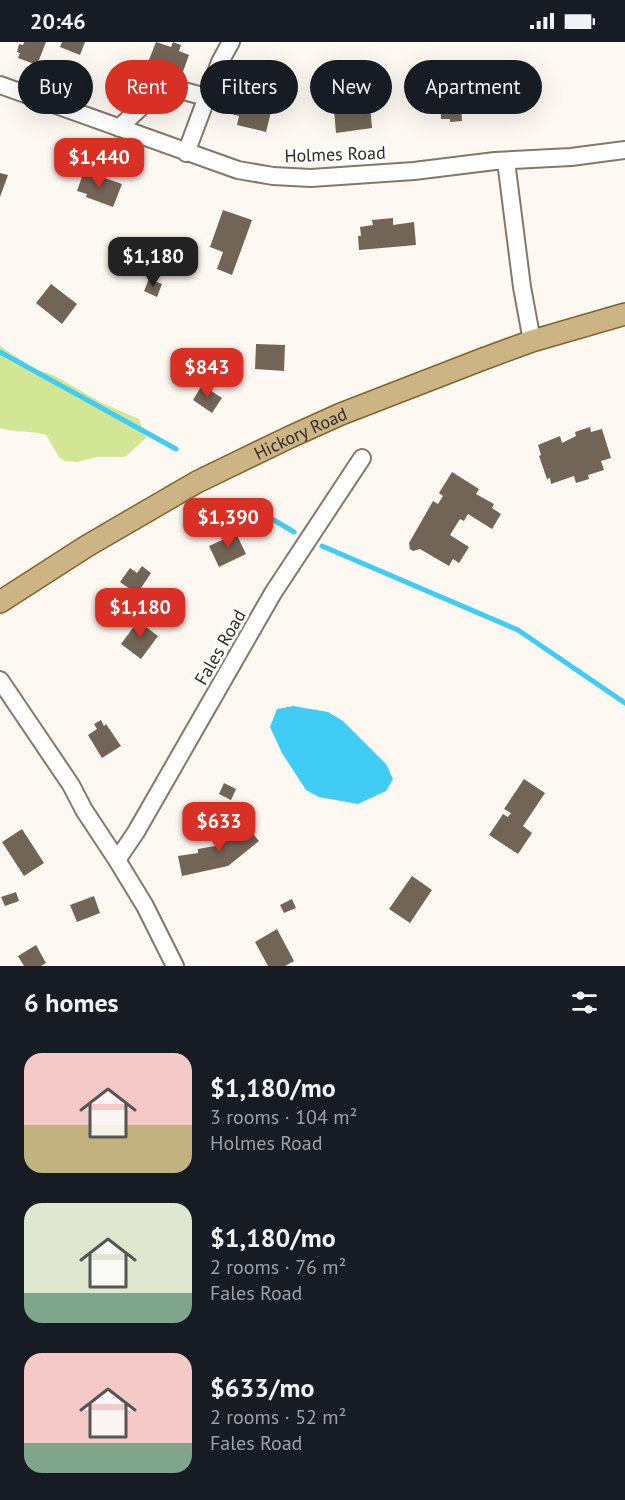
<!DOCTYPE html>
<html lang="en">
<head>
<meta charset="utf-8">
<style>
  :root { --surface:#171b24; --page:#20242c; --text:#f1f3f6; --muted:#9ea1a6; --accent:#d93025 }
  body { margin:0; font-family:"PT Sans",sans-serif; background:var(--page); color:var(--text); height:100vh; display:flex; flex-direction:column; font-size:22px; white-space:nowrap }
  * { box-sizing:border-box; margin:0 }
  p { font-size:20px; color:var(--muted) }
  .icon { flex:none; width:33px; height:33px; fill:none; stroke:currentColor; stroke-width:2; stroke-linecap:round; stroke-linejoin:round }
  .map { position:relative; height:924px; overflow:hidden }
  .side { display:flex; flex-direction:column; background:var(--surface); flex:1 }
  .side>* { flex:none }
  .guide { position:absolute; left:18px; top:18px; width:590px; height:54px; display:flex; gap:12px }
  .price { position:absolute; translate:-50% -51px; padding:0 14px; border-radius:12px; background:var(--accent); color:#fff; font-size:20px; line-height:39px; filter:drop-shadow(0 2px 3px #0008) }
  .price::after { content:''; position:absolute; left:50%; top:36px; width:18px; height:14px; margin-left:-9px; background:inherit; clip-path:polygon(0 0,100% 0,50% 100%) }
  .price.on { background:#222; color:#fff }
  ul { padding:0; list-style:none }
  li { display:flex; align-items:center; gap:18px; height:150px; padding:0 24px }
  li span { display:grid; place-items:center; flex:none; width:168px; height:120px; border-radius:18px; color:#555 }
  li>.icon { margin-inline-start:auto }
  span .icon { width:72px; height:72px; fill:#fffc; stroke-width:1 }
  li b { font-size:26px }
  h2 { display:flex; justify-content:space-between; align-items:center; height:72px; padding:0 24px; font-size:26px }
  .tag { padding:0 21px; border-radius:27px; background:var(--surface); box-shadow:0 6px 24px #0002; font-size:21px; line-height:54px }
  .tag.on { background:var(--accent); color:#fff }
  .status { display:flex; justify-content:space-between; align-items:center; height:42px; padding:0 30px; background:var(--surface); direction:ltr }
  .status svg { height:16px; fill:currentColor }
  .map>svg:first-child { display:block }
  .green { fill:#d2e696 }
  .water { fill:#40ccf4 }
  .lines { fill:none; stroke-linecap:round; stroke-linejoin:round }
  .stream { stroke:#40ccf4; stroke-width:5 }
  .building { fill:#726558 }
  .minor-casing { stroke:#85776a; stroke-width:20 }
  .major-casing { stroke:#80642e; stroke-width:24 }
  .minor { stroke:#fff; stroke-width:16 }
  .major { stroke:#ccb485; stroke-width:21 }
  .labels { text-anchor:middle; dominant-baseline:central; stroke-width:6; stroke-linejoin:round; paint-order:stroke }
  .street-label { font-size:18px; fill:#312b25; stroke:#fff }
</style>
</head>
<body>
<div class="status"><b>20:46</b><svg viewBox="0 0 49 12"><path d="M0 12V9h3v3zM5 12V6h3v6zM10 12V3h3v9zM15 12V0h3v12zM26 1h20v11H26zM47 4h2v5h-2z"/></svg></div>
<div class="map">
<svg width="625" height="924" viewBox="0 0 625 924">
  <rect width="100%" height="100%" fill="#fef8f2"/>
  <path class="green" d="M0,304L33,326L55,334L102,361L139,377L146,396L125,415H97L78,420L65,419L59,415L46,393C31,388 15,391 0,386Z"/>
  <path class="water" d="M293,664L328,670L343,679L386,722L393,737L386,749L358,762L319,755L306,748L282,711L270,685L277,667Z"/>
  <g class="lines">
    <path class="stream" d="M0,310L176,407
      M245,461L294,490
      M322,504L518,588L625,661"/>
  </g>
  <path class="building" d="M24,0H46L37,23L18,16L20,11L17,10L19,2L23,3Z
    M62,0H85L80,13L60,5Z
    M156,0L171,5L173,0L181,3L179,9L189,13L181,35L147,23Z
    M460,40L462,79L450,80V77H441L440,50L447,49L446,41Z
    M219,47L238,51L237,57L272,66L266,90L237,83L239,74L214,68Z
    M370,63L372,86L336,91L334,68Z
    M84,129L122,142L113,165L86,155L87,152L77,149Z
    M0,131L8,133L0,155Z
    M223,168L252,178L232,233L217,227L223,210L210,205Z
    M393,176V183L414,180L416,203L359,208L358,194H361L360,185L373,183L372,178Z
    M149,237L162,242L157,255L144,249Z
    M51,242L77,262L62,282L36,261Z
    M256,302L285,303L284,329L255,327Z
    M202,343L222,356L212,371L193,358Z
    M590,385L591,390L602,387L611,416L601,419L604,428L588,433L589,437L576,441L574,434L551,442L550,436L547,437L539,414L541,413L538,403L560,394L562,401L576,394L575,390Z
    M452,430L479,447L476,452L494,462L492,466L501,472L492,487L468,472L464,479L460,477L450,493L469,505L459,521L453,517L449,524L420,507L413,509L410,507L409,501L433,459L438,462L443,454L439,451Z
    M234,487L246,512L219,525L209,504L229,495L227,491Z
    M142,524L151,531L137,552L120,540L130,526L137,531Z
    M141,575L149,581L146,585L158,594L141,617L121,602Z
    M101,678L104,684L106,682L121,704L102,716L88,693L97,687L94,682Z
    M524,737L545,751L523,784L532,791L518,812L489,793L503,772L508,775L511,771L504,767Z
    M224,741L236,747L231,758L219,752Z
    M244,781L259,799L228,824L182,834L178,814L198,811V807L215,804Z
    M22,787L44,821L24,834L2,800Z
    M412,834L432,848L410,881L389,867Z
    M16,850L19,859L5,864L1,855Z
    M94,854L100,871L77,880L70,863Z
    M292,857L296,866L284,871L280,863Z
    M277,887L294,919L285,924H268L255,900Z
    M36,903L46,921L41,924H24L18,914Z"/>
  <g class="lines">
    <g class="minor-casing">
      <path id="minor" d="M0,43L238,128L273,134L311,136L414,129L495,119L571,115L625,108
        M119,86L142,64L180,48L206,55
        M186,111L220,20L231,0
        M506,119L522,245L532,299
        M0,638L71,743L84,768L117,818L145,864L175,924
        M117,818L136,790L273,551L362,416"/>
    </g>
    <g class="major-casing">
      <g id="major">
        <path id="s1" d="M0,560L87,504L197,440L290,395L341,372L483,317L532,299L625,272"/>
      </g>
    </g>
    <use href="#minor" class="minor"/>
    <use href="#major" class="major"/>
  </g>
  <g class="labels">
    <g class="street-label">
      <text transform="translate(335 112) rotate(-2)">Holmes Road</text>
      <text stroke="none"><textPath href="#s1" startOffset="345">Hickory Road</textPath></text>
      <text transform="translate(220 605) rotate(-60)">Fales Road</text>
    </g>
  </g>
</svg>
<b class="price" style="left:99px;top:147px">$1,440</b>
<b class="price on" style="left:153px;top:246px">$1,180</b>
<b class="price" style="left:207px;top:357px">$843</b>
<b class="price" style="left:228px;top:507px">$1,390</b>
<b class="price" style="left:140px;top:597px">$1,180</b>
<b class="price" style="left:219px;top:811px">$633</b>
<div class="guide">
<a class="tag">Buy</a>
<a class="tag on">Rent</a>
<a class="tag">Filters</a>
<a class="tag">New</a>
<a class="tag">Apartment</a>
</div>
</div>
<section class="side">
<h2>6 homes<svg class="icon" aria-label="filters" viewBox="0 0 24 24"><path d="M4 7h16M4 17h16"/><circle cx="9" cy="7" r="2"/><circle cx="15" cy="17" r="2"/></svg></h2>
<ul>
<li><span style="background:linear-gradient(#f6c9c9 60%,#c2b280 0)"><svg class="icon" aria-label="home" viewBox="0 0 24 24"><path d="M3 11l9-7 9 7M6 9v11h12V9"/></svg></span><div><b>$1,180/mo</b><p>3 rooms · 104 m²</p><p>Holmes Road</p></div></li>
<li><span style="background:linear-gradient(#dfe7d0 75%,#7fa58c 0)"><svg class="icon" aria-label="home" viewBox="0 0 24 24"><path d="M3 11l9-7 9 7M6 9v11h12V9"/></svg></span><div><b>$1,180/mo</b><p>2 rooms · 76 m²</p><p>Fales Road</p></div></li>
<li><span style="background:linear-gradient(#f6c9c9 75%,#7fa58c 0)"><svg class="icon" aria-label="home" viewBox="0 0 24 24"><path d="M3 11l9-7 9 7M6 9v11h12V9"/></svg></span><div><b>$633/mo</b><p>2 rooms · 52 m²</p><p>Fales Road</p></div></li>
</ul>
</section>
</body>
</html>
